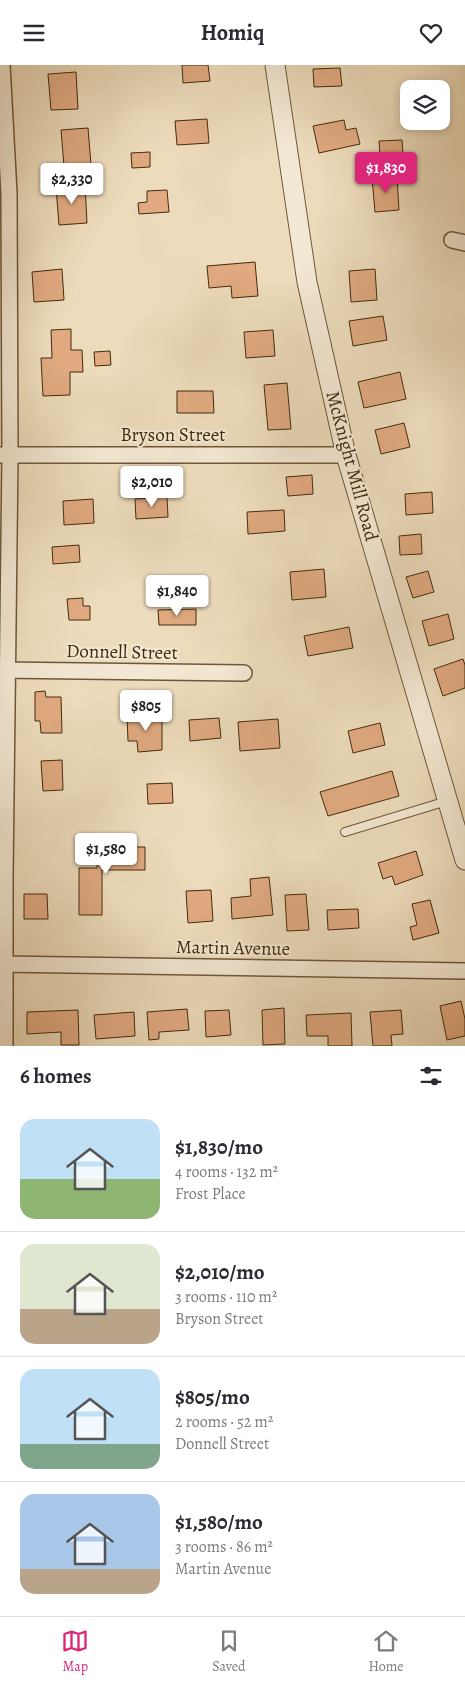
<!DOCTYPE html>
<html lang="en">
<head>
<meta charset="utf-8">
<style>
  :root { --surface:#fff; --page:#f7f7f7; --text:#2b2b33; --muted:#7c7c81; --line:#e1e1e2; --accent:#db2777 }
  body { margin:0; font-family:Alegreya,serif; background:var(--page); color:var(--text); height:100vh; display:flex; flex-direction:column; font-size:19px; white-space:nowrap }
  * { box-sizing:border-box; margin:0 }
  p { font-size:16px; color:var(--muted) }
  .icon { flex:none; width:28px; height:28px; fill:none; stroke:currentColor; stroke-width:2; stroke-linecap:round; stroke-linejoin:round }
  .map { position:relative; height:981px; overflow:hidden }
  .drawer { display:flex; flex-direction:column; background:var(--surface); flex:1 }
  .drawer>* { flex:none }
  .fabs { position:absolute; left:400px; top:15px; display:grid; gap:10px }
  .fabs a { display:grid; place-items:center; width:50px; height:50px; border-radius:10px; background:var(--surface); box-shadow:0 2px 8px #0003; font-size:25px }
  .price { position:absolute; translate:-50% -42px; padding:0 11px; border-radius:5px; background:#fff; color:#222; font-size:16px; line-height:32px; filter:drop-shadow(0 1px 2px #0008) }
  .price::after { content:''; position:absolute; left:50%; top:30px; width:15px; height:11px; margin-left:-8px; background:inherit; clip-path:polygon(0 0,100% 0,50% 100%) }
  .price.on { background:var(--accent); color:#fff }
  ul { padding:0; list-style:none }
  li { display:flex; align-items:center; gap:15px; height:125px; padding:0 20px }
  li+li { border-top:1px solid var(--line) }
  li span { display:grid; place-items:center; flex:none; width:140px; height:100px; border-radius:15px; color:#555 }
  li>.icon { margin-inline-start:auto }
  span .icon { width:60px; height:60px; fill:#fffc; stroke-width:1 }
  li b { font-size:21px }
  h2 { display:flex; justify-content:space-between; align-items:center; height:60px; padding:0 20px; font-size:21px }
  header { display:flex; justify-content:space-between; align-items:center; height:65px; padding:0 20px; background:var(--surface); font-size:22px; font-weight:600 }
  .tabs { display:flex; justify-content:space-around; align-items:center; height:70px; border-top:1px solid var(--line); background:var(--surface); font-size:14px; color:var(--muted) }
  .tabs a { display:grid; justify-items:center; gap:2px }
  .tabs .on { color:var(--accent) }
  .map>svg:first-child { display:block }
  .building { fill:#e1aa81; stroke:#432b0e }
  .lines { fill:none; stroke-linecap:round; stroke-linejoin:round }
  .service-casing { stroke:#6e573a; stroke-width:10 }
  .minor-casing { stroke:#6e573a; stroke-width:18 }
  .tertiary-casing { stroke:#6e573a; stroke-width:21 }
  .service { stroke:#f3e8d3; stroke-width:8 }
  .minor { stroke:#f3e8d3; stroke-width:15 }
  .tertiary { stroke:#f3e8d3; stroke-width:19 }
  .labels { text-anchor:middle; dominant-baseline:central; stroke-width:4; stroke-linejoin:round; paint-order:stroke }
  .street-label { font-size:19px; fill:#432b0e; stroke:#f3e8d3 }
</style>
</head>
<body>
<header><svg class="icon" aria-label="menu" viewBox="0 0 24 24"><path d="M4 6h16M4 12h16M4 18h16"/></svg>Homiq<svg class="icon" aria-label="heart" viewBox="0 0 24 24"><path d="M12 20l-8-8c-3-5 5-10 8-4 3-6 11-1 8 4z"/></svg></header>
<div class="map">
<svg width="465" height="981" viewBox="0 0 465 981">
  <rect width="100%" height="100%" fill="#eddcbc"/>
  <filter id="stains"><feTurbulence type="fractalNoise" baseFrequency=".004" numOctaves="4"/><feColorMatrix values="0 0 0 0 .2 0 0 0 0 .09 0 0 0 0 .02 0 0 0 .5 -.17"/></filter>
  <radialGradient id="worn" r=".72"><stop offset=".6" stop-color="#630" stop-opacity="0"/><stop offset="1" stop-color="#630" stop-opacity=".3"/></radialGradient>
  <path class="building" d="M182,0H208L210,16L183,18Z
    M340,3L342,21L314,22L313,4Z
    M76,7L78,44L51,45L48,9Z
    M207,54L209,78L177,80L175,56Z
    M344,55L346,65L356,63L360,79L319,88L313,61Z
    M88,63L91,100L64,101L61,65Z
    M402,75L403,88L380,90L379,76Z
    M150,87V102L132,103L131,88Z
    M397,111L399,145L375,147L372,113Z
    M85,120L87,158L59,160L56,122Z
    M167,125L169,147L139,149L138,138L147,137V126Z
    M255,197L258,231L232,233L231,221L209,223L207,201Z
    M62,204L64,235L34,237L32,207Z
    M375,204L377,235L351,237L349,206Z
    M383,251L387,275L353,281L349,256Z
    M71,264V285H82L83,307H70V330L43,331L41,293H52L51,265Z
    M273,265L275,291L246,293L244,267Z
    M110,286L111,300L95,301L94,287Z
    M400,307L406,334L364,343L358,317Z
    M287,318L291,364L268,365L264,320Z
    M177,326H213L214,348H177Z
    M404,358L410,382L381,389L375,365Z
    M312,410L313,429L288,431L286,412Z
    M432,427L433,448L406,450L405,429Z
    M167,432L168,452L136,454L135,434Z
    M93,434L94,458L64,460L63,436Z
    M284,445L285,466L248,469L247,447Z
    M421,469L422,489L400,490L399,471Z
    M79,480L80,497L53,499L52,482Z
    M324,504L326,532L292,535L290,507Z
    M428,506L434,527L413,533L406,512Z
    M83,533V541H90V555H69L67,534Z
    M196,544V560H159L158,545Z
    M448,549L454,574L429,581L422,556Z
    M349,562L353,583L308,591L304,571Z
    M463,594L465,600V623L443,631L434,604Z
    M45,626L46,632H61L62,668H41L40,656H35V627Z
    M162,649V685L138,687L137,676H128L127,650Z
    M219,653L221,673L190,676L189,655Z
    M278,654L280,683L240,686L238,657Z
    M380,658L385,680L353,688L348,666Z
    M62,695L63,725L43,726L41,696Z
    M392,706L399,731L328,751L320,727Z
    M172,718L173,738L148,739L147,719Z
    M97,782H145V805H102V850H79V803H97Z
    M416,786L423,810L395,820L392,811L383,814L378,798Z
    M269,812L273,850L232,854L231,833L251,831L250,814Z
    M211,825L213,856L188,858L186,826Z
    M24,829H47L48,854H24Z
    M306,829L309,865L287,866L285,830Z
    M430,835L439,868L413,875L410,862L417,860L412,839Z
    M358,844L359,863L328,865L327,845Z
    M461,936L465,954V971L447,975L440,941Z
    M284,943L285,979L263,980L262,945Z
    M187,944L189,965L159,967V974L149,975L147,947Z
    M78,945L79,980H61V967L27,969V947Z
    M229,945L231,970L206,972L205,946Z
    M401,945L403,969L391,970L392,981H373L370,947Z
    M134,947L135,971L96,974L94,950Z
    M351,948L352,981H328V971H307L306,950Z"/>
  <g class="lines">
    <g class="service-casing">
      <path id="service" d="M345,767L447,736"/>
    </g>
    <g class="minor-casing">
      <path id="minor" d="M2,0L9,128L10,391L5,812V981
        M452,175L465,178
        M0,390H346
        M0,605L244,608
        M0,899L465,906"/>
    </g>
    <g class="tertiary-casing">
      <path id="tertiary" d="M275,0L307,217L346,390L465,795"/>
    </g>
    <use href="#service" class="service"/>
    <use href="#minor" class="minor"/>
    <use href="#tertiary" class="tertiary"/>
  </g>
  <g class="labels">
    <g class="street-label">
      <text x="173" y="370">Bryson Street</text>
      <text transform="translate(352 401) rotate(75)">McKnight Mill Road</text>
      <text transform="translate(122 587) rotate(1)">Donnell Street</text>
      <text transform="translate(233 883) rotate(1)">Martin Avenue</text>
    </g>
  </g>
  <rect width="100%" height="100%" filter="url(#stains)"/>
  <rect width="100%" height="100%" fill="url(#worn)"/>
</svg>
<div class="fabs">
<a><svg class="icon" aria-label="layers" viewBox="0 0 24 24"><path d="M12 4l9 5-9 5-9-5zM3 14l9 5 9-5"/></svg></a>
</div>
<b class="price on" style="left:386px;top:129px">$1,830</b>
<b class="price" style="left:72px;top:140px">$2,330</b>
<b class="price" style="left:152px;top:443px">$2,010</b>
<b class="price" style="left:177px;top:552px">$1,840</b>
<b class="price" style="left:146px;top:667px">$805</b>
<b class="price" style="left:106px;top:810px">$1,580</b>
</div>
<section class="drawer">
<h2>6 homes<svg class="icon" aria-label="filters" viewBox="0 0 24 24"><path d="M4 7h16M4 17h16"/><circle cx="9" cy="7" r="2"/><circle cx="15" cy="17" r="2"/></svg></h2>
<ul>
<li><span style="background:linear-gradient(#bfe0f5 60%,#8fb573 0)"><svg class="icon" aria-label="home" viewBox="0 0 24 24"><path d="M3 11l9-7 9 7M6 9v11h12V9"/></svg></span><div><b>$1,830/mo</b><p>4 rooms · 132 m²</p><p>Frost Place</p></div></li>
<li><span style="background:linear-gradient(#dfe7d0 65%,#b9a48a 0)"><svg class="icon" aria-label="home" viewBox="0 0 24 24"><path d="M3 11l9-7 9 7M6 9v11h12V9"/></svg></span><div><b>$2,010/mo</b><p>3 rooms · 110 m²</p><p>Bryson Street</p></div></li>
<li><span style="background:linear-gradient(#bfe0f5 75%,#7fa58c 0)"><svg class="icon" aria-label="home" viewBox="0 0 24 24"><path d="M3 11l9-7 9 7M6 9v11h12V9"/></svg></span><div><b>$805/mo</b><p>2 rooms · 52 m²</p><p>Donnell Street</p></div></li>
<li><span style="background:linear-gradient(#a9c7e8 75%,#b9a48a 0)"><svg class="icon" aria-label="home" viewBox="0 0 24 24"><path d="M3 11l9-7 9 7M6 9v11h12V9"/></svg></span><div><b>$1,580/mo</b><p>3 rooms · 86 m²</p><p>Martin Avenue</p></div></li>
</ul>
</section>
<nav class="tabs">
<a class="on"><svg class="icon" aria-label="map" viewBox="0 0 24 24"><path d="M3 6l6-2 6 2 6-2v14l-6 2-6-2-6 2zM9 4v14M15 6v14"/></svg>Map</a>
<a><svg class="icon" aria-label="saved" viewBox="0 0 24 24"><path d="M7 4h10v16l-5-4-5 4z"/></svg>Saved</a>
<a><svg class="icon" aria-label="home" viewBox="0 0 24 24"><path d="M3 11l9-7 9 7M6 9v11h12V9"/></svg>Home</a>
</nav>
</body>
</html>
